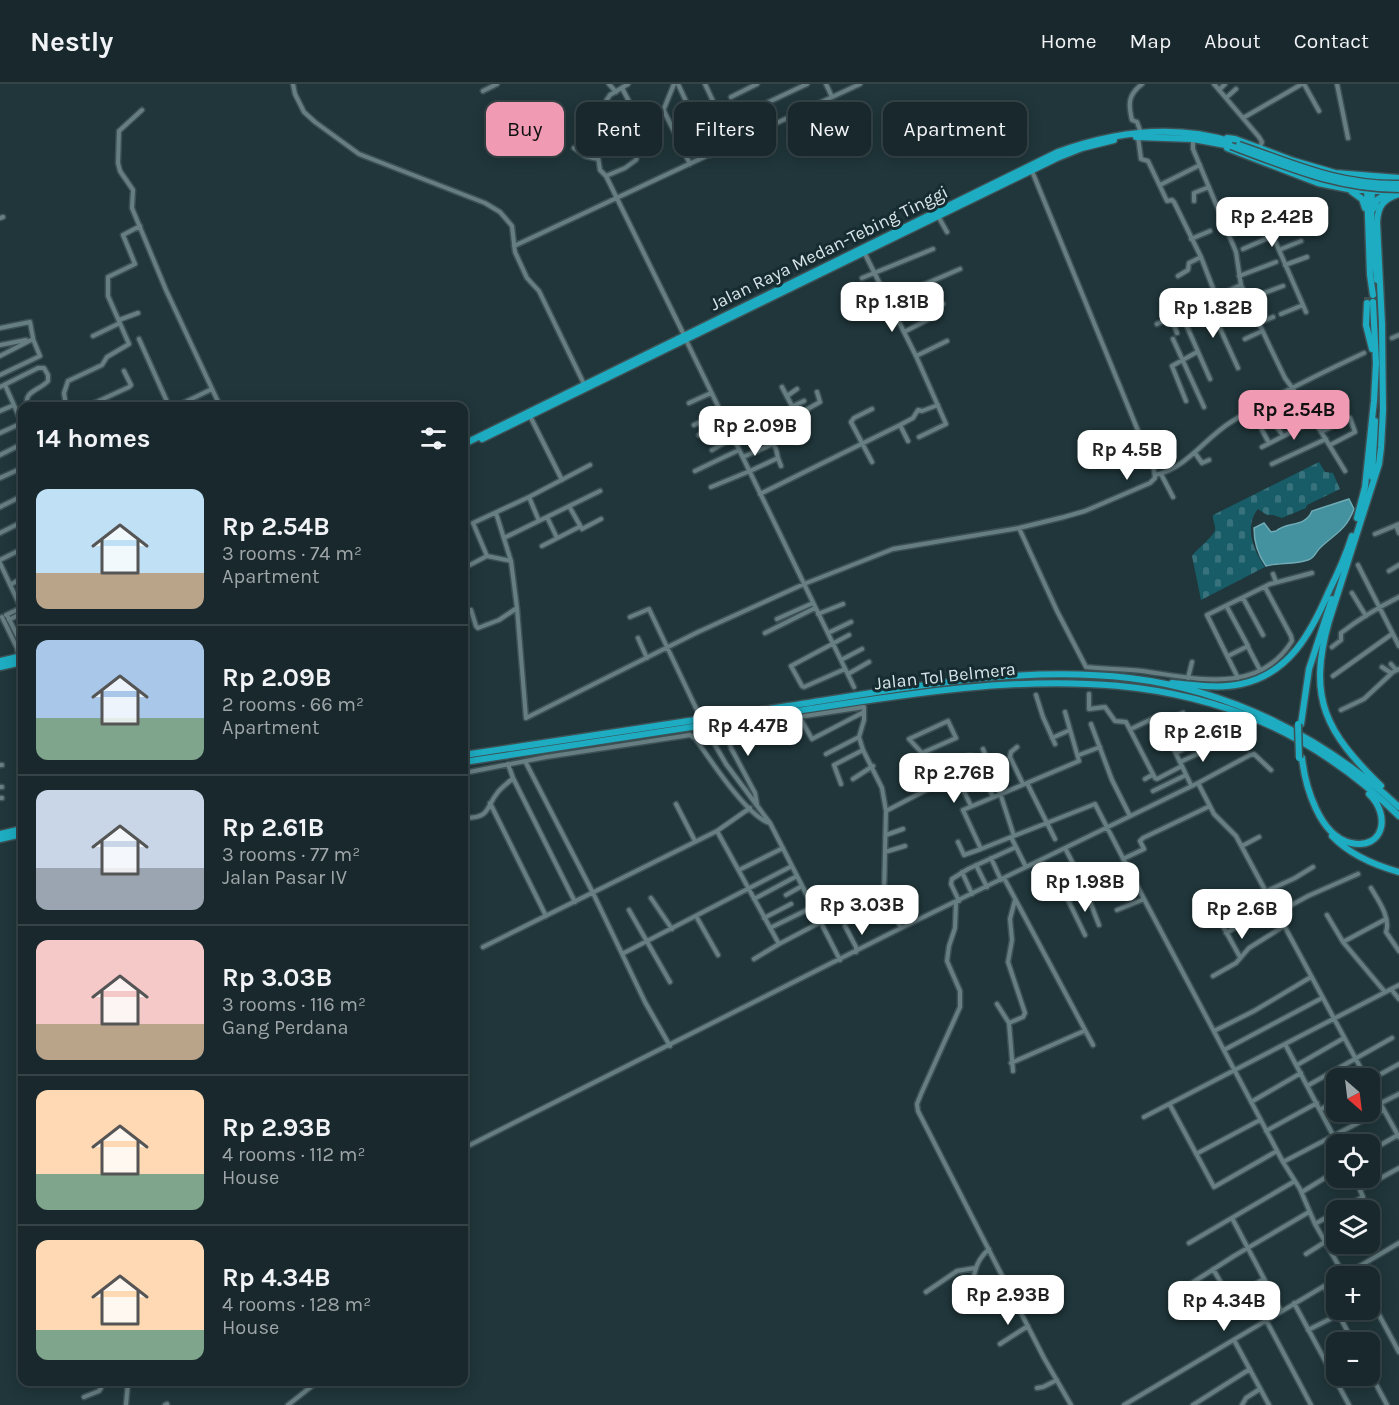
<!DOCTYPE html>
<html lang="en">
<head>
<meta charset="utf-8">
<style>
  :root { --surface:#18282c; --page:#253438; --text:#f1f3f6; --muted:#9fa6a9; --line:#364448; --accent:#f19ab3 }
  body { margin:0; font-family:Karla,sans-serif; background:var(--page); color:var(--text); height:100vh; display:flex; flex-direction:column; font-size:22px; white-space:nowrap }
  * { box-sizing:border-box; margin:0 }
  p { font-size:20px; color:var(--muted) }
  .icon { flex:none; width:33px; height:33px; fill:none; stroke:currentColor; stroke-width:2; stroke-linecap:round; stroke-linejoin:round }
  .map { position:relative; flex:1; overflow:hidden }
  .drawer { position:absolute; left:18px; top:318px; width:450px; height:984px; display:flex; flex-direction:column; background:var(--surface); border-radius:12px; box-shadow:0 3px 15px #0003,0 0 0 2px var(--line) }
  .drawer>* { flex:none }
  .banner { position:absolute; left:486px; top:18px; width:570px; height:54px; display:flex; gap:12px }
  .needle { width:39px; rotate:152deg }
  .buttons { position:absolute; left:1326px; top:984px; display:grid; gap:12px }
  .buttons a { display:grid; place-items:center; width:54px; height:54px; border-radius:12px; background:var(--surface); box-shadow:0 3px 15px #0003,0 0 0 2px var(--line); font-size:30px }
  .price { position:absolute; translate:-50% -51px; padding:0 14px; border-radius:12px; background:#fff; color:#222; font-size:20px; line-height:39px; filter:drop-shadow(0 2px 3px #0008) }
  .price::after { content:''; position:absolute; left:50%; top:36px; width:18px; height:14px; margin-left:-9px; background:inherit; clip-path:polygon(0 0,100% 0,50% 100%) }
  .price.current { background:var(--accent); color:#111 }
  ul { padding:0; list-style:none }
  li { display:flex; align-items:center; gap:18px; height:150px; padding:0 18px }
  li+li { border-top:2px solid var(--line) }
  li span { display:grid; place-items:center; flex:none; width:168px; height:120px; border-radius:12px; color:#555 }
  li>.icon { margin-inline-start:auto }
  span .icon { width:72px; height:72px; fill:#fffc; stroke-width:1 }
  li b { font-size:26px }
  h2 { display:flex; justify-content:space-between; align-items:center; height:72px; padding:0 18px; font-size:26px }
  .pill { padding:0 21px; border-radius:12px; background:var(--surface); box-shadow:0 3px 15px #0003,0 0 0 2px var(--line); font-size:21px; line-height:54px }
  .pill.current { background:var(--accent); color:#111 }
  header { display:flex; align-items:center; gap:36px; box-sizing:border-box; height:84px; padding:0 30px; background:var(--surface); border-bottom:2px solid var(--line) }
  header strong { font-size:28px }
  nav { display:flex; gap:33px; margin-inline-start:auto; font-size:21px }
  .map>svg:first-child { display:block }
  .cemetery { fill:url(#cemetery-stones) }
  .water { fill:#44929f; stroke:#70abb5; stroke-width:1.5 }
  .lines { fill:none; stroke-linecap:round; stroke-linejoin:round }
  .highway-tunnel { stroke:#3c5054; stroke-width:6; stroke-dasharray:6 3; stroke-linecap:butt }
  .minor-casing { stroke:#3d5155; stroke-width:7 }
  .highway-casing { stroke:#3d5155; stroke-width:9 }
  .minor { stroke:#667e82; stroke-width:4 }
  .highway { stroke:#1dacc1; stroke-width:6 }
  .minor-bridge-casing { stroke:#3d5155; stroke-width:7; stroke-linecap:butt }
  .highway-bridge-casing { stroke:#3d5155; stroke-width:9; stroke-linecap:butt }
  .minor-bridge { stroke:#667e82; stroke-width:4 }
  .highway-bridge { stroke:#1dacc1; stroke-width:6 }
  .labels { text-anchor:middle; dominant-baseline:central; stroke-width:6; stroke-linejoin:round; paint-order:stroke }
  .street-label { font-size:18px; fill:#d8e5e8; stroke:#162c30 }
</style>
</head>
<body>
<header>
<strong>Nestly</strong>
<nav><a>Home</a><a>Map</a><a>About</a><a>Contact</a></nav>
</header>
<div class="map">
<svg width="1399" height="1321" viewBox="0 0 1399 1321">
  <defs>
    <pattern id="cemetery-stones" width="16" height="16" patternUnits="userSpaceOnUse" patternTransform="scale(1.5)"><rect width="16" height="16" fill="#175c67"/><path d="M2 7V4a2 2 0 0 1 4 0v3zM10 15v-3a2 2 0 0 1 4 0v3z" fill="#38737d"/></pattern>
  </defs>
  <rect width="100%" height="100%" fill="#20363a"/>
  <path class="cemetery" d="M1319,378L1325,388L1333,389L1340,405L1307,421L1306,424L1282,434L1273,431H1267L1258,425C1244,442 1253,466 1265,483L1201,516L1192,472C1196,466 1215,451 1215,446C1216,441 1212,436 1213,431Z"/>
  <path class="water" d="M1349,415L1354,425C1346,446 1336,449 1321,463C1315,468 1315,474 1308,476C1293,481 1279,478 1266,482C1258,471 1254,457 1254,444L1264,439L1271,448L1276,447C1287,437 1305,444 1312,427Z"/>
  <g class="lines">
    <path class="highway-tunnel" d="M1367,219V211"/>
    <g class="minor-casing">
      <path id="minor" d="M293,0L295,10L304,28L315,38L359,70L485,119L500,128L512,142L515,168L527,194L539,207L585,302
        M609,0L616,8
        M674,0L661,32L640,62L636,76L625,84L606,92L684,251
        M678,0L711,71
        M705,0L733,60
        M826,0L832,13
        M1214,0L1259,53L1262,58L1260,63
        M1304,0L1319,27
        M1337,0L1348,54
        M1219,6L1225,0
        M483,7L497,0
        M731,13L757,0
        M1226,14L1236,5
        M663,25L690,80
        M142,26L119,47L118,79L120,87L133,106L132,124L166,206L220,322
        M596,32L610,11L628,0
        M1243,34L1302,0
        M617,37L633,25L622,4
        M724,39L807,0
        M580,41L596,60L600,86L606,92
        M1141,49L1137,38L1132,36C1128,20 1128,11 1142,0
        M1138,53L1141,75L1148,77L1167,117L1172,116L1174,118L1201,173L1216,212
        M1193,55V65L1236,168L1241,201L1271,265L1285,294L1306,323L1345,387
        M574,64L585,72L598,75
        M1160,101L1200,81
        M1194,117V109L1209,103
        M938,132L947,148
        M0,134L3,133
        M1266,136L1306,228
        M1230,151L1283,128
        M1191,155L1210,147
        M514,162L860,0
        M1243,165L1293,143
        M1279,166L1301,157
        M864,168L916,272L946,340L919,353
        M1285,181L1307,173
        M1178,192L1188,186L1189,179L1201,173
        M1239,192L1276,178
        M862,194L933,165
        M1248,215L1283,202
        M1207,216L1238,284
        M930,217L943,220
        M872,223L960,185
        M1181,229L1210,295
        M1281,230L1303,221
        M1171,233L1177,249
        M119,236L138,229
        M1259,239L1273,233
        M1157,240L1241,201
        M0,244L30,238L33,254
        M904,248L937,231L922,203
        M93,252L120,239
        M1392,254L1399,251
        M139,255L169,322
        M1173,255L1204,323
        M1245,255L1262,247
        M686,256L854,603
        M0,261L26,256
        M0,272L33,255
        M916,272L947,257
        M0,291L40,272L33,255
        M5,301L22,339
        M0,303L38,284H44L48,291V297C40,306 22,308 28,322
        M787,312L797,305
        M1186,317L1172,282L1197,268
        M689,319L711,309
        M66,322L64,309L68,297L102,281L107,273L129,260L108,212V193L135,180L123,151L140,142
        M88,322L129,303L131,301L124,287
        M177,322L212,305
        M793,322L804,317
        M0,327L14,321
        M797,331L820,318L817,308
        M530,332L562,396
        M694,341L721,328
        M900,341L908,357
        M1262,346L1269,359
        M1321,348L1350,334L1355,348L1330,361
        M0,349L22,339
        M699,351L725,337
        M1283,352L1275,340L1306,323
        M781,353L783,357L797,358
        M753,357L758,367
        M1262,363L1315,336
        M712,366L770,333L781,353L803,343L782,303
        M1195,369L1202,379L1209,376
        M0,371L22,360
        M778,374L781,382
        M872,378L851,338L854,334L872,325
        M1272,380L1326,355
        M695,387L739,366
        M1161,390L1173,413
        M1155,391C1187,384 1205,354 1231,338C1273,312 1319,290 1364,269
        M0,394L22,384
        M711,403L750,387L778,374L776,365L773,360L743,373
        M760,410L900,341L913,334L918,326L922,327L938,321
        M569,422L582,445L601,435
        M0,423L22,412
        M496,429L511,477L517,524L526,634L698,548L804,500L893,465L1019,444L1064,433L1085,427L1150,399L1155,394L1154,386L1032,87
        M547,433L557,454
        M539,437L529,413L590,381
        M1396,441L1399,449
        M1019,444L1057,527L1086,583C1105,585 1124,585 1142,587C1195,594 1258,612 1292,557L1291,552L1265,503
        M0,449L22,438
        M1375,450L1399,440
        M504,454L600,407
        M542,462L579,443
        M0,476L22,465
        M511,477L487,472L473,439L529,413
        M0,479L21,524L22,523
        M1358,481L1399,562
        M464,484L487,472
        M464,485L465,488L464,490
        M1389,487L1399,481
        M1273,490L1276,498
        M10,501L22,494
        M1352,509L1366,532
        M1243,514L1263,551
        M1227,523L1248,562L1228,572
        M471,526L476,542L478,544L499,536L517,524
        M818,530L843,520
        M6,531L21,524L22,526
        M7,531L22,561
        M2,533L17,564L19,573
        M630,533L649,525L695,622
        M777,535L813,519
        M9,536L22,529
        M765,549L815,524
        M828,549L851,538
        M638,554L647,574
        M1248,563L1260,586
        M1332,563L1341,556V549C1359,535 1379,523 1399,513
        M841,576L862,565
        M1391,580L1396,586
        M1382,583L1391,589
        M845,585L804,603L802,602L791,582L849,551
        M848,590L869,578
        M1333,592L1392,550
        M1188,594L1192,578
        M1238,594L1207,531L1270,500L1312,489
        M1089,610V625L1105,623L1115,637L1126,638L1155,694L1157,695L1182,682
        M1036,611L1043,633L1055,660
        M1341,626L1364,615L1393,588L1399,585
        M800,634L812,655L864,628
        M1162,639L1183,629
        M1091,640L1112,696L1130,732
        M1131,645L1158,632L1191,701
        M1167,649L1186,639
        M711,654L726,680L770,739L840,876
        M1052,654L1070,646
        M1017,663L1011,668L1010,673L1023,700
        M983,665L1000,709L1014,752
        M1176,669L1208,652
        M826,670L859,653
        M1079,671L1100,663
        M525,677L593,809L645,918L670,962
        M1180,678L1217,661
        M508,680L513,694L575,818
        M0,681H2
        M464,689L546,673L690,651L695,654C709,674 748,734 770,739
        M853,695L873,682
        M1145,695L1152,691
        M1027,699L1055,755
        M1198,699L1214,730L1236,752L1366,994
        M841,700L834,681L863,666
        M0,703H2
        M1153,707L1186,691
        M0,714H2
        M490,719L546,832
        M676,720L695,757
        M757,720L755,709L731,664L725,644L864,623V636L859,653L863,666L882,704L886,727
        M971,722L951,680L967,672H972L979,681L993,713
        M464,744L467,734C491,733 485,724 498,708C502,703 508,699 513,694
        M717,747L779,860L821,838
        M886,751L903,745
        M1011,753L1095,720L1144,815
        M958,758L964,771L981,765
        M1242,762L1259,753
        M1065,764L1082,797L1099,841
        M885,768L905,762
        M991,774L1001,796
        M1123,775L1144,765L1140,757L1143,754L1210,722
        M976,781L987,803
        M1026,783L1011,753L981,765L963,726L1079,677L1065,628
        M739,786L783,764
        M962,788L972,810
        M1004,794L1093,961
        M1371,804C1378,816 1391,834 1386,848L1399,867
        M1265,808L1295,794L1313,783
        M786,811L802,802
        M651,814L672,845
        M754,815L797,792
        M1208,815L1240,873
        M959,817L951,800L952,795L968,785L1016,763
        M956,818L955,844L949,862L947,877L960,907V923L921,1010L917,1020L918,1027L1044,1274L1071,1321
        M629,826L670,898
        M1117,826L1144,815L1283,1078L1300,1105L1315,1140L1344,1191
        M1277,829L1308,812L1358,790
        M1327,831L1343,858L1385,908
        M696,832L718,871
        M764,834L791,820
        M845,842L856,863V868
        M770,844L813,823
        M901,844L884,809L886,727L934,702L935,696L922,669L956,654L948,637L909,655L922,669
        M1226,849L1273,822
        M1085,851L1068,816L1085,807
        M1343,858L1386,835
        M483,863L717,747L750,724
        M622,870L792,782
        M754,875L779,860
        M1213,892L1236,879L1249,864L1284,842
        M1391,905L1399,915
        M997,920L1009,939L1013,987
        M1009,939L1023,933L1025,929L1008,878L1012,856L1010,835L1015,816
        M1214,947L1254,927L1311,893
        M1285,960L1333,1051
        M1224,966L1322,914
        M1011,979L1084,947
        M1297,981L1344,954
        M1370,996L1399,980
        M1370,1001L1399,1053
        M1307,1002L1392,954
        M1251,1018L1301,989
        M1379,1020L1399,1010
        M1170,1021L1214,1103L1277,1067
        M1320,1026L1336,1016
        M1144,1033L1399,901
        M1266,1047L1317,1019
        M464,1064L901,844L1198,699L1250,671L1254,670L1271,686
        M1370,1067L1398,1051
        M1196,1070L1260,1036
        M1283,1078L1383,1026
        M1361,1105L1399,1084
        M1302,1108L1336,1087
        M1339,1126L1363,1113L1355,1094
        M1232,1134L1281,1227
        M1315,1140L1336,1128
        M1189,1159L1295,1097
        M1327,1162L1336,1157
        M1306,1170L1325,1158
        M1213,1185L1220,1197
        M1343,1192L1399,1159
        M1192,1199L1234,1172L1309,1128
        M1324,1202L1353,1258
        M926,1208L957,1187L975,1184
        M1370,1214L1399,1268
        M978,1219C971,1198 972,1180 989,1165
        M1294,1219L1349,1321
        M1207,1227L1264,1195
        M1266,1236L1311,1321
        M1308,1246L1338,1231
        M1234,1256L1269,1321
        M1000,1260L1028,1242
        M1370,1289L1387,1321
        M1037,1304L1043,1303L1057,1296
        M84,1313L99,1307L101,1304L99,1298
        M126,1321L128,1298
        M165,1321L167,1320
        M288,1321L317,1298
        M1124,1321L1336,1195
        M1193,1321L1250,1285
        M1242,1321L1246,1314L1260,1305"/>
    </g>
    <g class="highway-casing">
      <path id="highway" d="M1136,53L1193,55L1231,62
        M1227,54L1235,55L1294,77L1335,89L1399,94
        M1227,64L1318,99L1348,105L1398,108
        M1367,105L1370,191L1373,211
        M1372,105L1371,138L1377,196
        M1351,107L1362,115L1365,124
        M1373,125L1377,116L1387,109
        M1367,219L1366,241L1372,265
        M482,355L1057,74L1082,64L1114,56
        M464,360L1058,68C1114,48 1175,40 1232,58
        M1372,393L1375,337
        M1357,434L1365,403L1374,317L1376,279L1373,218
        M0,577L22,572
        M0,583L22,578
        M1172,599C1195,601 1219,605 1241,600C1289,590 1311,549 1329,507C1338,489 1346,471 1352,452
        M1301,640L1309,585L1332,515
        M464,671C572,655 680,639 788,622C900,605 1016,581 1129,594C1230,606 1325,654 1399,723
        M1302,674C1305,701 1319,752 1351,759C1384,766 1391,731 1369,710
        M464,678C570,661 677,645 784,629C1009,594 1218,555 1399,732
        M1381,702C1326,648 1307,615 1329,537L1379,380L1381,364L1383,326L1382,240L1377,138C1378,122 1383,115 1399,110
        M0,750L22,745
        M1332,752C1350,771 1374,781 1399,788
        M0,755L22,750"/>
    </g>
    <use href="#minor" class="minor"/>
    <use href="#highway" class="highway"/>
    <g class="minor-bridge-casing">
      <path id="minor-bridge" d="M695,622L711,654"/>
    </g>
    <g class="highway-bridge-casing">
      <path id="highway-bridge" d="M1239,61C1295,80 1338,101 1399,100
        M1231,62C1288,83 1337,105 1399,105
        M1298,640L1299,674"/>
    </g>
    <use href="#minor-bridge" class="minor-bridge"/>
    <use href="#highway-bridge" class="highway-bridge"/>
  </g>
  <g class="labels">
    <g class="street-label">
      <text transform="translate(829 164) rotate(-26)">Jalan Raya Medan-Tebing Tinggi</text>
      <text transform="translate(945 592) rotate(-6)">Jalan Tol Belmera</text>
    </g>
  </g>
</svg>
<div class="buttons">
<a><svg class="needle" viewBox="-14 -14 28 28"><path d="M0-13l5 13h-10z" fill="#e53935"/><path d="M0 13l5-13h-10z" fill="#9fa6a9"/></svg></a>
<a><svg class="icon" aria-label="locate" viewBox="0 0 24 24"><circle cx="12" cy="12" r="6"/><path d="M12 2v4M12 18v4M2 12h4M18 12h4"/></svg></a>
<a><svg class="icon" aria-label="layers" viewBox="0 0 24 24"><path d="M12 4l9 5-9 5-9-5zM3 14l9 5 9-5"/></svg></a>
<a>+</a>
<a>−</a>
</div>
<b class="price" style="left:1272px;top:164px">Rp 2.42B</b>
<b class="price" style="left:892px;top:249px">Rp 1.81B</b>
<b class="price" style="left:1213px;top:255px">Rp 1.82B</b>
<b class="price current" style="left:1294px;top:357px">Rp 2.54B</b>
<b class="price" style="left:755px;top:373px">Rp 2.09B</b>
<b class="price" style="left:1127px;top:397px">Rp 4.5B</b>
<b class="price" style="left:748px;top:673px">Rp 4.47B</b>
<b class="price" style="left:1203px;top:679px">Rp 2.61B</b>
<b class="price" style="left:954px;top:720px">Rp 2.76B</b>
<b class="price" style="left:1085px;top:829px">Rp 1.98B</b>
<b class="price" style="left:862px;top:852px">Rp 3.03B</b>
<b class="price" style="left:1242px;top:856px">Rp 2.6B</b>
<b class="price" style="left:1008px;top:1242px">Rp 2.93B</b>
<b class="price" style="left:1224px;top:1248px">Rp 4.34B</b>
<div class="banner">
<a class="pill current">Buy</a>
<a class="pill">Rent</a>
<a class="pill">Filters</a>
<a class="pill">New</a>
<a class="pill">Apartment</a>
</div>
<section class="drawer">
<h2>14 homes<svg class="icon" aria-label="filters" viewBox="0 0 24 24"><path d="M4 7h16M4 17h16"/><circle cx="9" cy="7" r="2"/><circle cx="15" cy="17" r="2"/></svg></h2>
<ul>
<li><span style="background:linear-gradient(#bfe0f5 70%,#b9a48a 0)"><svg class="icon" aria-label="home" viewBox="0 0 24 24"><path d="M3 11l9-7 9 7M6 9v11h12V9"/></svg></span><div><b>Rp 2.54B</b><p>3 rooms · 74 m²</p><p>Apartment</p></div></li>
<li><span style="background:linear-gradient(#a9c7e8 65%,#7fa58c 0)"><svg class="icon" aria-label="home" viewBox="0 0 24 24"><path d="M3 11l9-7 9 7M6 9v11h12V9"/></svg></span><div><b>Rp 2.09B</b><p>2 rooms · 66 m²</p><p>Apartment</p></div></li>
<li><span style="background:linear-gradient(#c9d6e8 65%,#9aa5b1 0)"><svg class="icon" aria-label="home" viewBox="0 0 24 24"><path d="M3 11l9-7 9 7M6 9v11h12V9"/></svg></span><div><b>Rp 2.61B</b><p>3 rooms · 77 m²</p><p>Jalan Pasar IV</p></div></li>
<li><span style="background:linear-gradient(#f6c9c9 70%,#b9a48a 0)"><svg class="icon" aria-label="home" viewBox="0 0 24 24"><path d="M3 11l9-7 9 7M6 9v11h12V9"/></svg></span><div><b>Rp 3.03B</b><p>3 rooms · 116 m²</p><p>Gang Perdana</p></div></li>
<li><span style="background:linear-gradient(#ffd9b3 70%,#7fa58c 0)"><svg class="icon" aria-label="home" viewBox="0 0 24 24"><path d="M3 11l9-7 9 7M6 9v11h12V9"/></svg></span><div><b>Rp 2.93B</b><p>4 rooms · 112 m²</p><p>House</p></div></li>
<li><span style="background:linear-gradient(#ffd9b3 75%,#7fa58c 0)"><svg class="icon" aria-label="home" viewBox="0 0 24 24"><path d="M3 11l9-7 9 7M6 9v11h12V9"/></svg></span><div><b>Rp 4.34B</b><p>4 rooms · 128 m²</p><p>House</p></div></li>
</ul>
</section>
</div>
</body>
</html>
